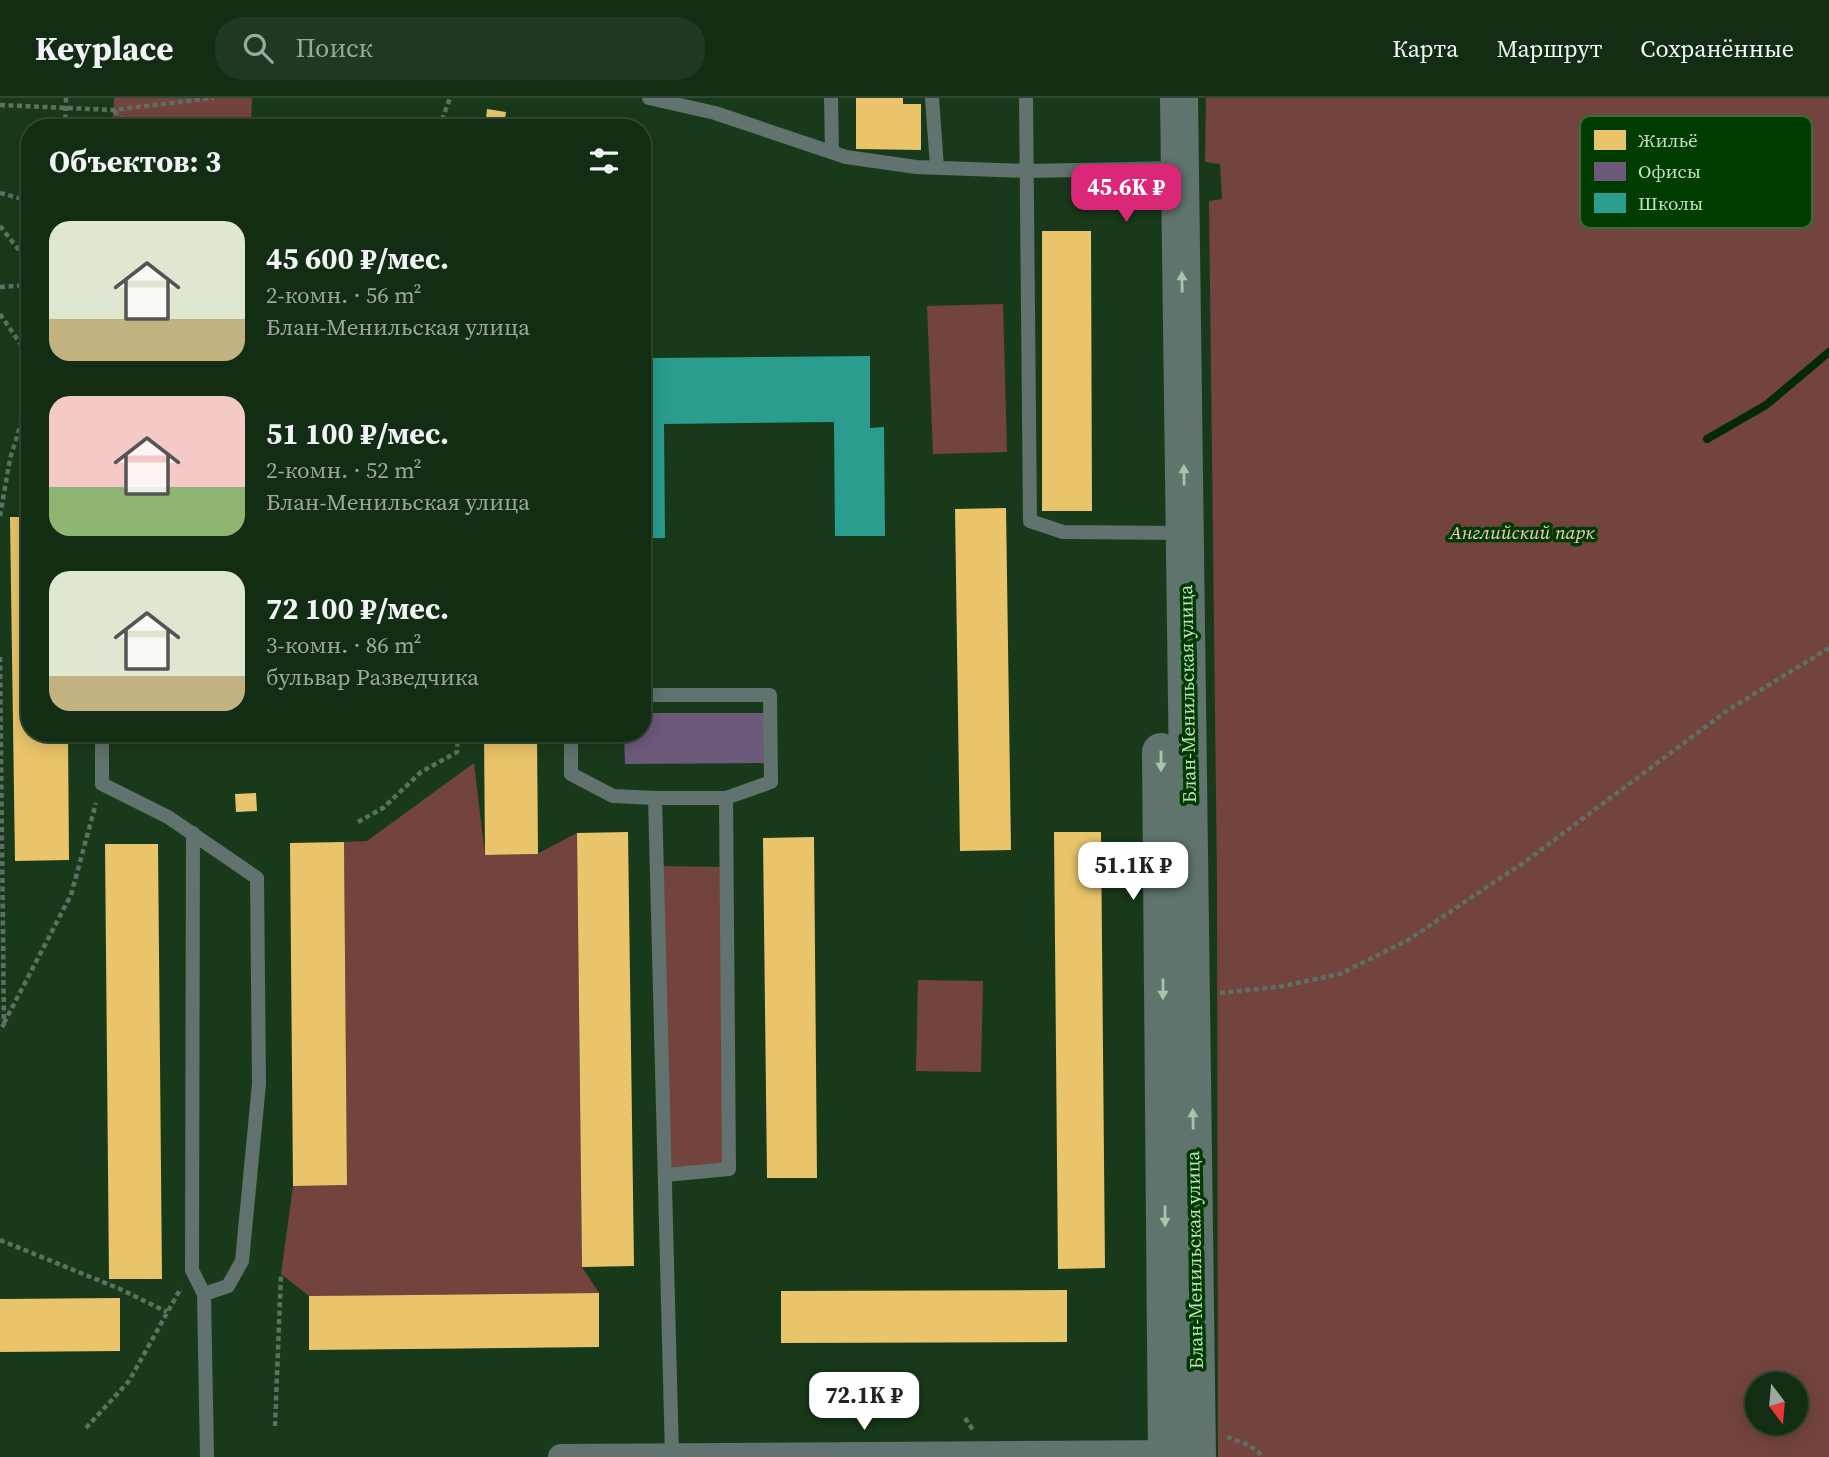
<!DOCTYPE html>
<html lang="ru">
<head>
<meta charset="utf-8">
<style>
  :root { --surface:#132c14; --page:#203822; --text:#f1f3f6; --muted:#9da7a0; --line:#324834; --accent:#db2777 }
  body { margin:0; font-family:"Source Serif 4",serif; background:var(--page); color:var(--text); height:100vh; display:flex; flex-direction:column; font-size:26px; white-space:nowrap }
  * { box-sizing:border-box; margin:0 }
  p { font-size:23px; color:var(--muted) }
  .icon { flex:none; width:38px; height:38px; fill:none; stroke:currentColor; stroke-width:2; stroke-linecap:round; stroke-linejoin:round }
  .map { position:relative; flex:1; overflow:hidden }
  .details { position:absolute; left:21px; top:21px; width:630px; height:623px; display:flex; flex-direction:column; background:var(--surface); border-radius:28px; box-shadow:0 4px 18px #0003,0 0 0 2px var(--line) }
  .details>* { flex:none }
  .needle { width:46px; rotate:164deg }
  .controls { position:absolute; left:1745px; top:1274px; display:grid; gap:14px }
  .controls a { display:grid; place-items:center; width:63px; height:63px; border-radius:50%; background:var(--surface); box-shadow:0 4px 18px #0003,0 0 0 2px var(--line); font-size:35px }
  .price { position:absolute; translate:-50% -60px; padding:0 16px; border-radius:14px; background:#fff; color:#222; font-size:23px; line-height:46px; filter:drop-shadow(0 2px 4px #0008) }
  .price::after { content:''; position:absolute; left:50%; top:42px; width:21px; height:16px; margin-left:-10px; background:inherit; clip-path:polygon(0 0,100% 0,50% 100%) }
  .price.selected { background:var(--accent); color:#fff }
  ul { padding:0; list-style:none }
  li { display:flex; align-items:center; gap:21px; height:175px; padding:0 28px }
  li span { display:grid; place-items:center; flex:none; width:196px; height:140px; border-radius:21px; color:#555 }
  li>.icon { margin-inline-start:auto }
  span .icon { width:84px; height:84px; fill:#fffc; stroke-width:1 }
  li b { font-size:30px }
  h2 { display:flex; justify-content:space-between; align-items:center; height:84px; padding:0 28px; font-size:30px }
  header { display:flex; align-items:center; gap:42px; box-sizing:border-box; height:98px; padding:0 35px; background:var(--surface); border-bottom:2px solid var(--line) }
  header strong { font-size:33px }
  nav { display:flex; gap:38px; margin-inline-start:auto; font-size:24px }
  .search { width:490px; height:63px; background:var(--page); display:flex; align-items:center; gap:18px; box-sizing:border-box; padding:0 24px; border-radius:28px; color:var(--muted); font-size:26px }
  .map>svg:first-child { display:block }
  .green { fill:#73443d; fill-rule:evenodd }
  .homes { fill:#e9c46a }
  .offices { fill:#6d597a }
  .schools { fill:#2a9d8f }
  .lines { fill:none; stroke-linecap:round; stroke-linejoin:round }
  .stream { stroke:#032a05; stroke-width:8 }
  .path { stroke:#5e6f65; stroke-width:4.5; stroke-dasharray:5 3.5; stroke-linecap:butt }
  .lane { stroke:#62726e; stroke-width:14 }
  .street { stroke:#62726e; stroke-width:26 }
  .secondary { stroke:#5f746c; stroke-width:38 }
  .oneway { fill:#a9c4ab }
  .labels { text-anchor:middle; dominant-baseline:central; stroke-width:7; stroke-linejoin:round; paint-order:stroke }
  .park-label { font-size:19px; font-style:italic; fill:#f2c6c3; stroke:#003c00 }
  .street-label { font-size:19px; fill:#c2dfc0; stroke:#003c00 }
  .key { fill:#003c00; stroke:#3a6d3a; stroke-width:2 }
  .key-label { font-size:19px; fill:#c2dfc0 }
</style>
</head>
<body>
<header>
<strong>Keyplace</strong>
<div class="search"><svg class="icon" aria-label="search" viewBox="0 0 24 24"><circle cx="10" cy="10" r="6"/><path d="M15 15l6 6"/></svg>Поиск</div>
<nav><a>Карта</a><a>Маршрут</a><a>Сохранённые</a></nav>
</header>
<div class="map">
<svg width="1829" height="1359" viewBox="0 0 1829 1359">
  <rect width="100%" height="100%" fill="#193a1a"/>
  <path class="green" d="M114,0H252L251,30H112Z
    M1206,0H1829V1359H1218L1217,782L1209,103L1222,101L1220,66L1205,64ZM1757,1286H1796V1325H1757Z
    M1003,206L1007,354L933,356L927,208Z
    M474,665L485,757L537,756L577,735L582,1169L599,1195L309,1198L281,1176L293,1088L347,1087L344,744L367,743Z
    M658,768L726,769L729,1071L665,1077Z
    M918,882L983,883L981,974L916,973Z"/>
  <path class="homes" d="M856,0H903V6H921V52L856,51Z
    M487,11L506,14L504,30H485Z
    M1042,133H1091L1092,413H1042Z
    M1006,410L1011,752L960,753L955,411Z
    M10,419H30V635H68L69,762L15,763Z
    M484,635H537L538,756L485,757Z
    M256,695L257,713L236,714L235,696Z
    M628,734L634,1168L582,1169L577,735Z
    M1054,734H1101L1105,1170L1058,1171Z
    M814,739L817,1080H767L763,740Z
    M344,744L347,1087L293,1088L290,745Z
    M105,746H158L162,1181H109Z
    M1067,1192V1244L781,1245V1193Z
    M599,1195V1249L309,1252V1198Z
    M120,1200V1253L0,1254V1201Z"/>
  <path class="offices" d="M642,615H765L766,665L625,666L624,635H642Z"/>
  <path class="schools" d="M642,104H649L652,260L870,258V330L884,329L885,438H835L834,324L664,326L665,440H642Z"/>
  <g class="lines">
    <path class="stream" d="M1707,341L1766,307L1829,254"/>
    <path class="path" d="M0,7L113,12L214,0
      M114,13L132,30
      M65,30L66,0
      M439,30L450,0
      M0,95L30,103
      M0,128L30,166
      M0,189L30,187
      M0,216L30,260
      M0,418L10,361L30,296
      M0,559L4,926L0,932
      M358,724L383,710L421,674L457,654L458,635
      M1220,895L1278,889L1340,876L1408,842L1526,763L1728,612L1829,550
      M4,925L71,797L96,705
      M0,1142L120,1191L167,1214
      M965,1320L973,1332
      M275,1328L281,1176
      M86,1330L129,1283L181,1190
      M1227,1339L1249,1347L1264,1359"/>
    <path class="lane" d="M649,0L715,15L846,59L916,69L1027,73L1177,70
      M831,0L832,54
      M932,0L937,69
      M1026,0L1030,423L1063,434L1185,435
      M642,597H770L771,684L726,700H655
      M102,635V686L168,719L257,780L259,986L242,1163L228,1188L204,1196
      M571,635V676L613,698L655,700L672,1358
      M193,735L192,1172L204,1196L207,1359
      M665,1077L729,1071L726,700"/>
    <path class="street" d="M561,1359L1182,1355"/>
    <path class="secondary" d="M1179,0L1197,1359
      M1161,654L1167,1359"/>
  </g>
  <defs><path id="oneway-solid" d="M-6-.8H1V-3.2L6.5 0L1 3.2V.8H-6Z" transform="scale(1.75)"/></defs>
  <g class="oneway">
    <use href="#oneway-solid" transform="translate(1182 184) rotate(-91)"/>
    <use href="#oneway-solid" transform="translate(1184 377) rotate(-91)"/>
    <use href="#oneway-solid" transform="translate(1161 663) rotate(90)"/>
    <use href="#oneway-solid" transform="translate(1163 891) rotate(90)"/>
    <use href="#oneway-solid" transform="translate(1193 1021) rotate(-91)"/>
    <use href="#oneway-solid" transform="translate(1165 1118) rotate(90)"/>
  </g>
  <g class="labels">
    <g class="park-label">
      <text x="1522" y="434">Английский парк</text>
    </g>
    <g class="street-label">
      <text transform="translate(1187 596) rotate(-91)">Блан-Менильская улица</text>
      <text transform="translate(1194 1162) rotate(-91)">Блан-Менильская улица</text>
    </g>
  </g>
  <rect x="1580" y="18" width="232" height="112" rx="10" class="key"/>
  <rect x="1594" y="32" width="32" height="20" fill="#e9c46a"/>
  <rect x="1594" y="64" width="32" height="19" fill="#6d597a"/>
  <rect x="1594" y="95" width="32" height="20" fill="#2a9d8f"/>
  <g class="key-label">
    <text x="1638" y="49">Жильё</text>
    <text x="1638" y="80">Офисы</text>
    <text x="1638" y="112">Школы</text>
  </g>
</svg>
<div class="controls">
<a><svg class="needle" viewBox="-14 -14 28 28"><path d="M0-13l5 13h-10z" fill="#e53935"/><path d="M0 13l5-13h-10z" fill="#9da7a0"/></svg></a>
</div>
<b class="price selected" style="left:1126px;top:126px">45.6K ₽</b>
<b class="price" style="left:1133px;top:804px">51.1K ₽</b>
<b class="price" style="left:864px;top:1334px">72.1K ₽</b>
<section class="details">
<h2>Объектов: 3<svg class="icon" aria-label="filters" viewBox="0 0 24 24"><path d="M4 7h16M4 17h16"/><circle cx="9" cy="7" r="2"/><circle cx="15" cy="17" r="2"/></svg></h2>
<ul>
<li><span style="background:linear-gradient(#dfe7d0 70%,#c2b280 0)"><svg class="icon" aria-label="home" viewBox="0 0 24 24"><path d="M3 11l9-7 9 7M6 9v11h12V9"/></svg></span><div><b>45 600 ₽/мес.</b><p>2-комн. · 56 m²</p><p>Блан-Менильская улица</p></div></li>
<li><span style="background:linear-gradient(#f6c9c9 65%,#8fb573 0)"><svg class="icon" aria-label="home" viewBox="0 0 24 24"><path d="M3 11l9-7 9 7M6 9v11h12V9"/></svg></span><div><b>51 100 ₽/мес.</b><p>2-комн. · 52 m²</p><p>Блан-Менильская улица</p></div></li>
<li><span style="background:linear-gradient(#dfe7d0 75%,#c2b280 0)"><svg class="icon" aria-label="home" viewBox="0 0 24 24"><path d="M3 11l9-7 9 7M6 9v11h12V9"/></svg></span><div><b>72 100 ₽/мес.</b><p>3-комн. · 86 m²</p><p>бульвар Разведчика</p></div></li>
</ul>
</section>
</div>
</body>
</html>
